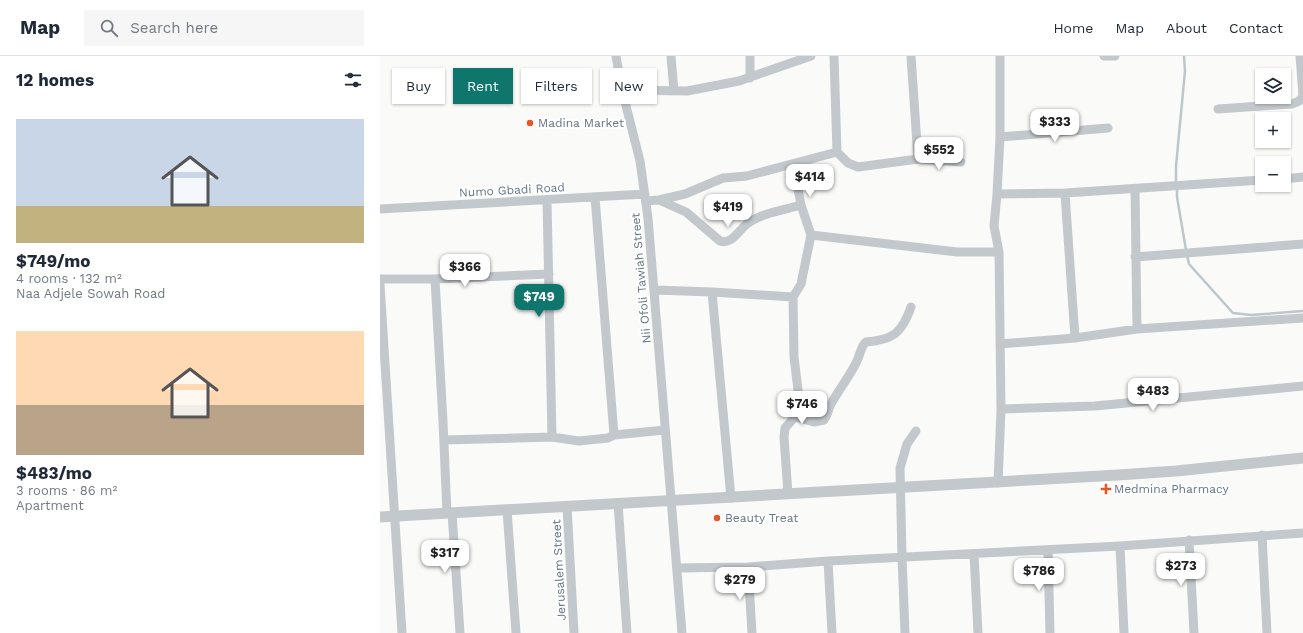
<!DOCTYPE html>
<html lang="en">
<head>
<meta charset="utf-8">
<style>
  :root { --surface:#fff; --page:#f6f6f7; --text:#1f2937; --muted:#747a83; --line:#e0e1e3; --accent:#0f766e }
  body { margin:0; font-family:"Work Sans",sans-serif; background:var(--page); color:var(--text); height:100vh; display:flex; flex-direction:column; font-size:15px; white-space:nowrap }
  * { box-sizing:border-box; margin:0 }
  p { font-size:13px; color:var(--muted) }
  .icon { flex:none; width:22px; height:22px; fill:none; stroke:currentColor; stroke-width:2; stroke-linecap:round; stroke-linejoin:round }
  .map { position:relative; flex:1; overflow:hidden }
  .details { display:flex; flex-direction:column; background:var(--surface); width:380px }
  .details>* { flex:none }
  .hud { position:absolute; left:12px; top:12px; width:380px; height:36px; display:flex; gap:8px }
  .fabs { position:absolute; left:875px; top:12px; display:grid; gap:8px }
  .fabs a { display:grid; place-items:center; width:36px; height:36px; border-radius:0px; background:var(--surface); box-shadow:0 1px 3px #0004; font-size:20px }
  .price { position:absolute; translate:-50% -34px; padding:0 9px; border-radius:8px; background:#fff; color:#222; font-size:13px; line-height:26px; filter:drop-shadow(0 1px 2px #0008) }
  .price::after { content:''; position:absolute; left:50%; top:24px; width:12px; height:9px; margin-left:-6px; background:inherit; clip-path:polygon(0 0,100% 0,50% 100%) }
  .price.selected { background:var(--accent); color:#fff }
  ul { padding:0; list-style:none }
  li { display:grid; align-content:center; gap:8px; height:212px; padding:0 16px }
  li span { display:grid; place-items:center; height:124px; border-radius:0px; color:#555 }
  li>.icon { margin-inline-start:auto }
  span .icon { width:72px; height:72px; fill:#fffc; stroke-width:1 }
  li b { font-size:17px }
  h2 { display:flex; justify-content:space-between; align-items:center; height:48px; padding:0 16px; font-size:17px }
  .chip { padding:0 14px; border-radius:0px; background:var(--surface); box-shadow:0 1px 3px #0004; font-size:14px; line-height:36px }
  .chip.selected { background:var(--accent); color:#fff }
  header { display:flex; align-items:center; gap:24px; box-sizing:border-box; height:56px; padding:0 20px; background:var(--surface); border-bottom:1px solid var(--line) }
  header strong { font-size:19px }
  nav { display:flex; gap:22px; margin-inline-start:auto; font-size:14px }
  .search { width:280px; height:36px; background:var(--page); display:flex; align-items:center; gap:10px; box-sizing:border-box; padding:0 14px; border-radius:0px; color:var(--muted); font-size:15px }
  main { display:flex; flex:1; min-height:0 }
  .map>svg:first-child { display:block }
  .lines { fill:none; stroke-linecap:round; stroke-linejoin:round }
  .stream { stroke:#bbc7cb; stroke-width:2.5 }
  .minor { stroke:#c3c8cc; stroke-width:9 }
  .tertiary { stroke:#c3c8cc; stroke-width:11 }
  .poi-dot { fill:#e4572e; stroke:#fff; stroke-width:1.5 }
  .labels { text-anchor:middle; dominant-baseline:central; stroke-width:4; stroke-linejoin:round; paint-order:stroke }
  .poi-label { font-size:12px; fill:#657683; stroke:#fff; text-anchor:start }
  .street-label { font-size:12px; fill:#657683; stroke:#fff }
</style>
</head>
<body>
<header>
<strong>Map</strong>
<div class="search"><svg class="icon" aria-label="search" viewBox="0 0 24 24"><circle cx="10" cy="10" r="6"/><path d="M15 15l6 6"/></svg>Search here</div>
<nav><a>Home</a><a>Map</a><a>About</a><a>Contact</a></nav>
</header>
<main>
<section class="details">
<h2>12 homes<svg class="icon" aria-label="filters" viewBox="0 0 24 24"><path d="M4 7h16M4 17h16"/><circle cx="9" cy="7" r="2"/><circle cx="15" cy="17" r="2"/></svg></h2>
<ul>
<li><span style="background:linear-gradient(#c9d6e8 70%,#c2b280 0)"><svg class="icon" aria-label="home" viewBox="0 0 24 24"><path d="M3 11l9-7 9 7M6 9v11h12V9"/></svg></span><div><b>$749/mo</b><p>4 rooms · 132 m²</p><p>Naa Adjele Sowah Road</p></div></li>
<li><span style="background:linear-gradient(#ffd9b3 60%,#b9a48a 0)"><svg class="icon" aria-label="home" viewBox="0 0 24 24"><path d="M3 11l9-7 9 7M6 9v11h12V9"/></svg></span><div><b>$483/mo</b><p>3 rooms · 86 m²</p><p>Apartment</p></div></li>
</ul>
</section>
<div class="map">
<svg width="923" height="577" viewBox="0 0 923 577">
  <rect width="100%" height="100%" fill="#fafaf8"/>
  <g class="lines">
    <path class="stream" d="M796,127V110L805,15L804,0
      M797,132V141L806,194
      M807,199L809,208L853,257L871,259L923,255"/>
    <path class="minor" d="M236,0L242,34L260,105L268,162L302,577
      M291,0L294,35
      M454,0L457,96L468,107L478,111L538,103L581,106
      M531,0L538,103
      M724,0H735
      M370,22V0
      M242,34L307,35L359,25L431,0
      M838,53L912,48C918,46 921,45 923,39L920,0
      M620,81L728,72
      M904,123L923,121
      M755,133L757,273
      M685,137L695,282
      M617,138L685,137L882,124
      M215,141L234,379
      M167,144L172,381
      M279,144L306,156L340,185C352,189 359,174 367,168C381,157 404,154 421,149
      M266,145L279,144L305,138L343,122L367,120L457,96
      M0,153L265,138
      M431,179L577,196H619
      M755,201L923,188
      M0,223H55L169,218
      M55,223L63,366L67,457
      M0,228L22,577
      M275,234L332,236L413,241
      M332,236L351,442
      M620,288L695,282L757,273L923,262
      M621,353L715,350L923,330
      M415,361L434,366L444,364C448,359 448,354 451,348C459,333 470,320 477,305C480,299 481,290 486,286C513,284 522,277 531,251
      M64,384L172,381L199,385L228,382L234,379L285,374
      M618,427L621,353L619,196L614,170L617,138L620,81V0
      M408,438L404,381L405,372L415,361L420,351L414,301L413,241L421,228L431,179L421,149L417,128L416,107
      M238,447L247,577
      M187,450L194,577
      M127,454L136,577
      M72,457L80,577
      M882,479L887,577
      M809,484L814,577
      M740,490L744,577
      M668,494L670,577
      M594,498L598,577
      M448,505L452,577
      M368,511L372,577
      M297,512L368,511L448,505L740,490L923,477
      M525,577L522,501L520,412L527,388L536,375"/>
    <path class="tertiary" d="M0,461L738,419L796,415L923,402"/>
  </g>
  <g class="poi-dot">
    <circle cx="150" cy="67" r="4"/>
    <path d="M724 427h4v4h4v4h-4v4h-4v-4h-4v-4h4z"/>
    <circle cx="337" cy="462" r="4"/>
  </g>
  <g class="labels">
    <g class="poi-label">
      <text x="158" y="67">Madina Market</text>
      <text x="734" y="433">Medmina Pharmacy</text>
      <text x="345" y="462">Beauty Treat</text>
    </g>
    <g class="street-label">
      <text transform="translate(132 134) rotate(-3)">Numo Gbadi Road</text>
      <text transform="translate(261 222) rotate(-95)">Nii Ofoli Tawiah Street</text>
      <text transform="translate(179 514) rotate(-93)">Jerusalem Street</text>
    </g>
  </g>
</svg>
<div class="fabs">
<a><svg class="icon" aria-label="layers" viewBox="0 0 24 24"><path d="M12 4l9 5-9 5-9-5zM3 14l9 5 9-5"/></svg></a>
<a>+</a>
<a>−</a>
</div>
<b class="price" style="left:675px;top:87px">$333</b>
<b class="price" style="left:559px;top:115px">$552</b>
<b class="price" style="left:430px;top:142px">$414</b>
<b class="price" style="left:348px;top:172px">$419</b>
<b class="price" style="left:85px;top:232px">$366</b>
<b class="price selected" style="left:159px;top:262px">$749</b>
<b class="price" style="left:773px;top:356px">$483</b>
<b class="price" style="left:422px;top:369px">$746</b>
<b class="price" style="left:65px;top:518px">$317</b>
<b class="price" style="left:801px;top:531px">$273</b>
<b class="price" style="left:659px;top:536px">$786</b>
<b class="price" style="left:360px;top:545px">$279</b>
<div class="hud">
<a class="chip">Buy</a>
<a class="chip selected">Rent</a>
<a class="chip">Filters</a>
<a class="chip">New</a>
</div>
</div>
</main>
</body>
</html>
